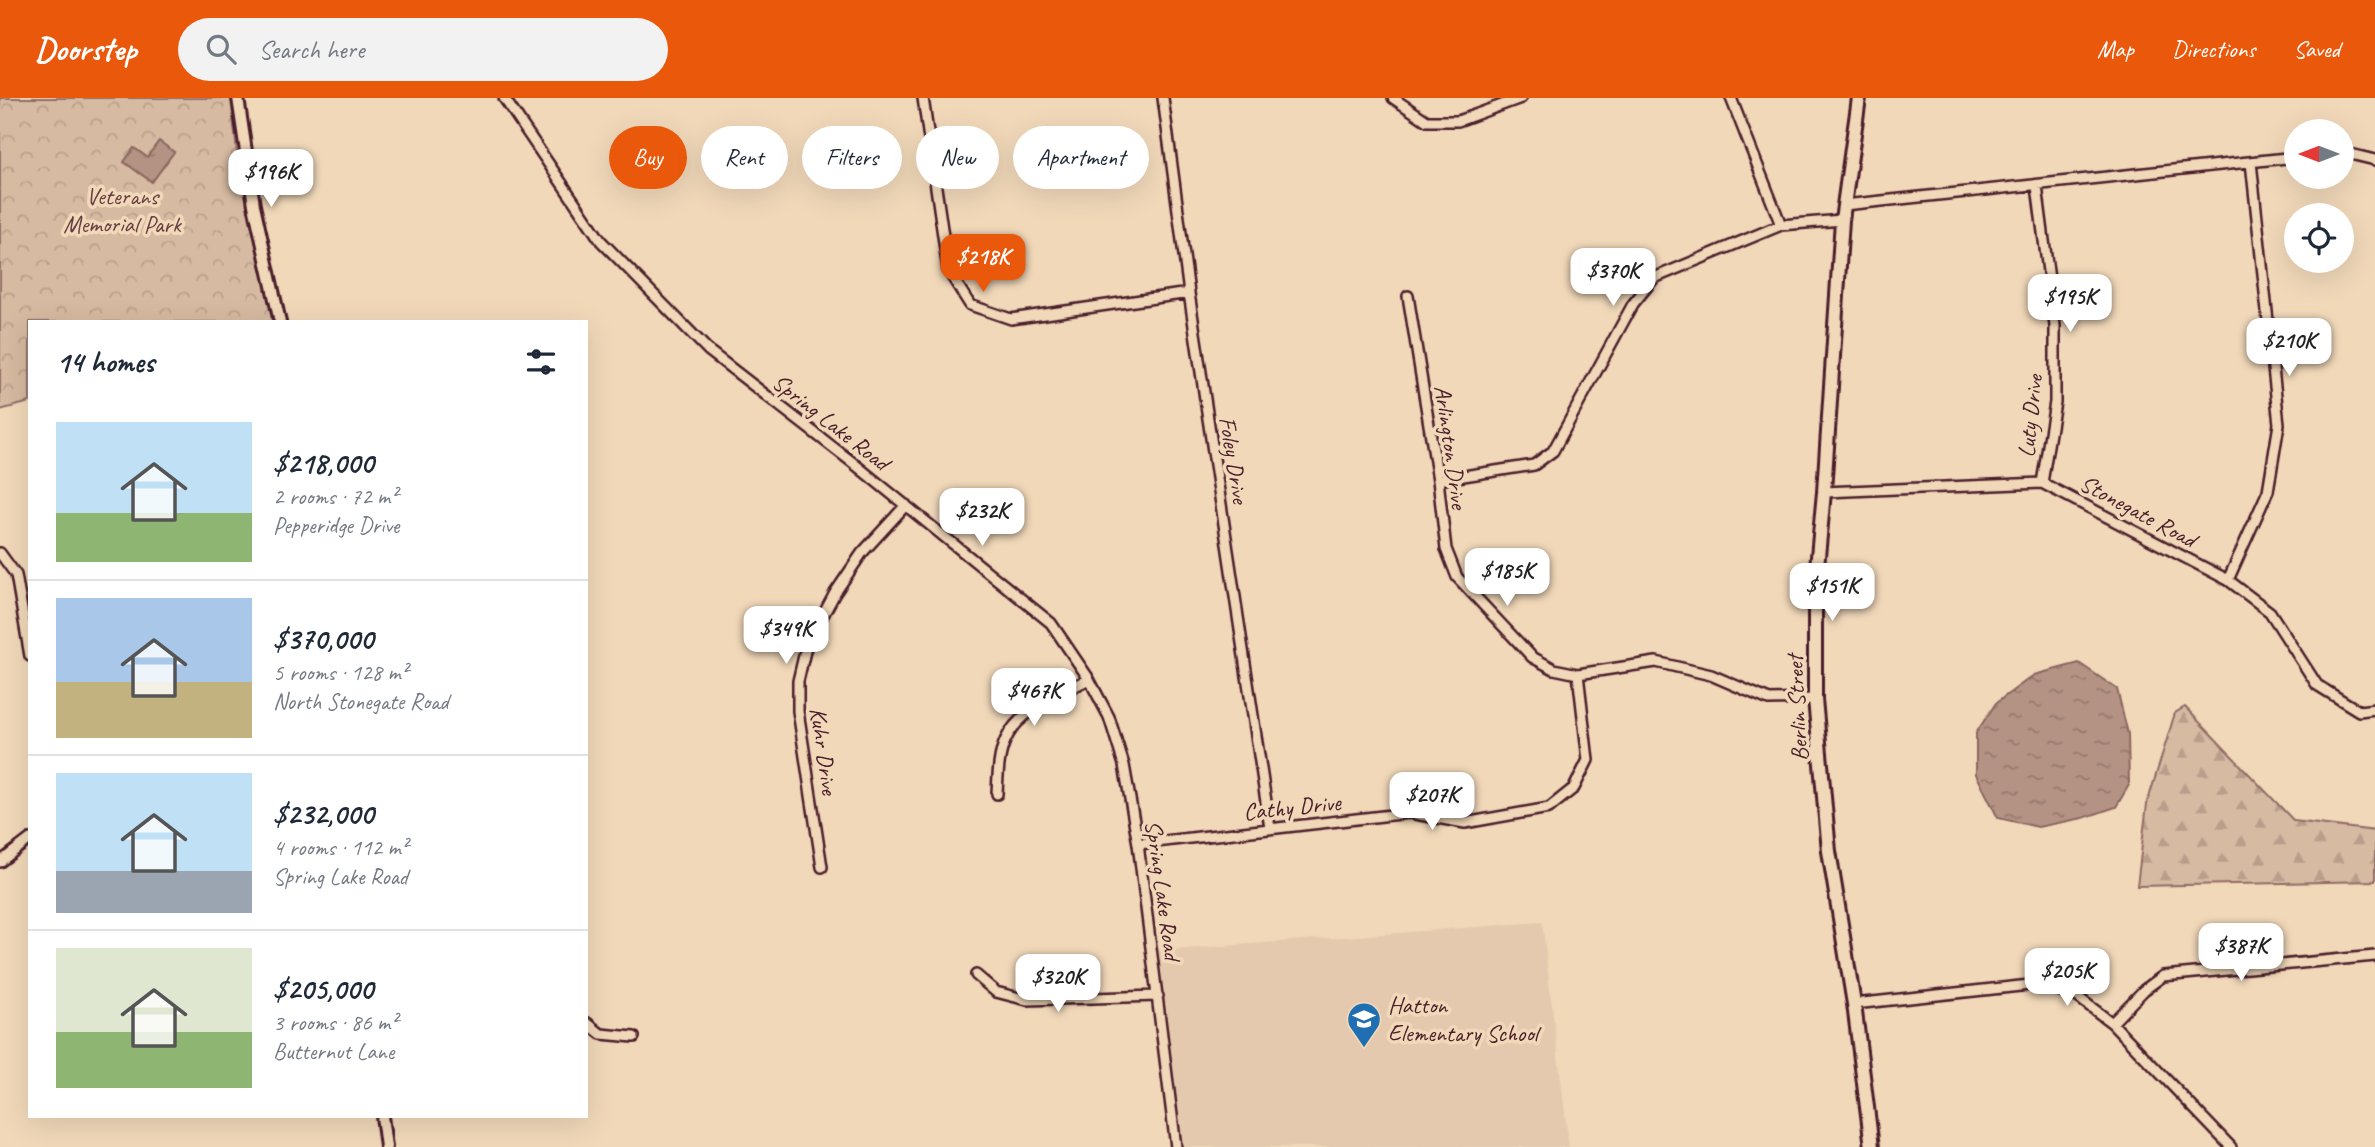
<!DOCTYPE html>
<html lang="en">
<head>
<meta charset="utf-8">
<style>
  :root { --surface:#fff; --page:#f2f2f3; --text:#1f2937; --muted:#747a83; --line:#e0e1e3; --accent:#ea580c }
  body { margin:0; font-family:Caveat,sans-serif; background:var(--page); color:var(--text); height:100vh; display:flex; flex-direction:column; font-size:26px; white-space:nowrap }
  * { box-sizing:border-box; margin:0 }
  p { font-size:23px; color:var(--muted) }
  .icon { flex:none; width:38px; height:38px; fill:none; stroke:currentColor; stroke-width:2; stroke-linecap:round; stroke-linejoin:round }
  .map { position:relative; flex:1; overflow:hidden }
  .side { position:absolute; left:28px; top:222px; width:560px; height:798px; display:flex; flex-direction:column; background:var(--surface); border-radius:0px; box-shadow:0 7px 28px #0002 }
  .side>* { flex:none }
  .guide { position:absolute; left:609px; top:28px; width:665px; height:63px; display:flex; gap:14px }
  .needle { width:46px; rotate:270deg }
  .buttons { position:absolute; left:2284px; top:21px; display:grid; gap:14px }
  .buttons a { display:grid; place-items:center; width:70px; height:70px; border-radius:50%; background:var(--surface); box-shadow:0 7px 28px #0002; font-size:35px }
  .price { position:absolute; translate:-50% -60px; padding:0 16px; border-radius:14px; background:#fff; color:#222; font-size:23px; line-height:46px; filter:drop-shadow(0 2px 4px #0008) }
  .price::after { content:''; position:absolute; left:50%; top:42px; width:21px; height:16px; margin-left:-10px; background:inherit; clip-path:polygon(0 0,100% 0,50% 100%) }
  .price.active { background:var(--accent); color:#fff }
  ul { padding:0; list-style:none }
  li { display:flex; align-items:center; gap:21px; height:175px; padding:0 28px }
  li+li { border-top:2px solid var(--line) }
  li span { display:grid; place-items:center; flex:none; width:196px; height:140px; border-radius:0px; color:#555 }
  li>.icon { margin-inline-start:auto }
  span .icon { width:84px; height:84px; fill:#fffc; stroke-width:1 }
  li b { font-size:30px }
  h2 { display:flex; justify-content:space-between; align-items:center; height:84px; padding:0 28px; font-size:30px }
  .chip { padding:0 24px; border-radius:32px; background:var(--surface); box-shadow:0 7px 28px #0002; font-size:24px; line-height:63px }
  .chip.active { background:var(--accent); color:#fff }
  header { display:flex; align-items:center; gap:42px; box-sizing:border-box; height:98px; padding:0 35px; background:var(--accent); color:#fff }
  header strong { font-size:33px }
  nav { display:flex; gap:38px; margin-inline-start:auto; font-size:24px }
  .search { width:490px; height:63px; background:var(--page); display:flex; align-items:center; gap:18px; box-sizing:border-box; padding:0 24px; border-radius:38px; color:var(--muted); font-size:26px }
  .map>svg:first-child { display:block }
  .built { fill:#e4c9ae }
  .forest { fill:url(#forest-firs); stroke:#906c66; stroke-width:2 }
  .park { fill:url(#park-crowns); stroke:#906c66; stroke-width:2 }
  .water { fill:url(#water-ripples); stroke:#8a6560; stroke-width:2 }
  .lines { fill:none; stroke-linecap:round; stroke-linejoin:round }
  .minor-casing { stroke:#4a1f2b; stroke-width:14 }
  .tertiary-casing { stroke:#4a1f2b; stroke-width:16 }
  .secondary-casing { stroke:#4a1f2b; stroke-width:18 }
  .minor { stroke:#f1d8b9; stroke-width:9 }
  .tertiary { stroke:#f1d8b9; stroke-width:10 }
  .secondary { stroke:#f1d8b9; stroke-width:12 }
  .labels { text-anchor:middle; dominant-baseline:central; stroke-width:7; stroke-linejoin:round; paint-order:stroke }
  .park-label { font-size:24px; fill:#663e43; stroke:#f1d8b9 }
  .street-label { font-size:24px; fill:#4a1f2b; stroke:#f1d8b9 }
  .poi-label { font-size:24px; fill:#4a1f2b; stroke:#f1d8b9; text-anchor:start }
</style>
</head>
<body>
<header>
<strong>Doorstep</strong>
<div class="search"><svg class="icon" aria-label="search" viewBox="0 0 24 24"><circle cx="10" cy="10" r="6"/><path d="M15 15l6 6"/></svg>Search here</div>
<nav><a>Map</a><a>Directions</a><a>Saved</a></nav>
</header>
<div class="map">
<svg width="2375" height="1049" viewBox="0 0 2375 1049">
  <defs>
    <pattern id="forest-firs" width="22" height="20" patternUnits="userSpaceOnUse" patternTransform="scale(1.75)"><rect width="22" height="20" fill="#d6baa1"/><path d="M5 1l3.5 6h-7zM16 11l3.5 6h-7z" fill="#b99f8b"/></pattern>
    <pattern id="park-crowns" width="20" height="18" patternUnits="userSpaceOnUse" patternTransform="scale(1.75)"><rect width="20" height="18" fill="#d6baa1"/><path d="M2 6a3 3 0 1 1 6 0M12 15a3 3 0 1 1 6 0" fill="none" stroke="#b99f8b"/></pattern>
    <pattern id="water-ripples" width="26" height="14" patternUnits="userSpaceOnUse" patternTransform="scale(1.75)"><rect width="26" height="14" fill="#b49384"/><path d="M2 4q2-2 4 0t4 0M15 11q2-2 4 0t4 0" fill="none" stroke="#94776c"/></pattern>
  </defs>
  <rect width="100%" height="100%" fill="#f1d8b9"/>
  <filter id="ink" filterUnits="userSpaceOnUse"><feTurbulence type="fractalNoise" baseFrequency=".0143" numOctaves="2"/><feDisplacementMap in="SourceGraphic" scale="14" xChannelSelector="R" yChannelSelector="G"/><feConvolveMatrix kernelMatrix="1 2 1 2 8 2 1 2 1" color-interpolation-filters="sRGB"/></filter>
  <g filter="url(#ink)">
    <path class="built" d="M1542,824L1569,1049H1183L1159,853Z"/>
    <path class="forest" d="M2185,609L2294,723L2375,733V783L2137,788L2147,706L2175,615Z"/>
    <path class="park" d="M0,0H231L238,64L270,202L272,224H30V304L0,312Z"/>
    <path class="water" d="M159,43L174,54L152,84L124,64L134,50L147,59Z
      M2079,565L2117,591L2128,636L2129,687L2116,709L2083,720L2038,729L1998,720L1976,676V635L1996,605L2034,577Z"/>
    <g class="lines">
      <g class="minor-casing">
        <path id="minor" d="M504,0L601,143L709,253L852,364L1051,525L1089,581L1109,619L1124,667L1138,746L1176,1049
          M923,0L948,172L970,207L1011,221L1189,195
          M1163,0L1189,195L1270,730
          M1393,0L1427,23H1458L1521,0
          M1731,0L1781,127
          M2342,54L2375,62
          M2037,88L2055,228V304L2042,385
          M1844,107L2296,59
          M1408,198L1438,382L1446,451L1457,479L1532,559L1554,571L1578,576L1656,564L1711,577L1769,602L1815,601
          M1438,382L1534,367L1553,353L1633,206L1654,180L1781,127L1842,122
          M1824,394L2042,385L2228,482L2270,514L2317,587L2359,613L2375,611
          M0,455L16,477L30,558
          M2228,482L2268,393L2279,326L2251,64
          M997,696C998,678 998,657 1006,641C1020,611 1061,596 1089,581
          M1138,746L1409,715L1465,725L1549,710L1574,690L1588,662L1578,576
          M0,764L30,741
          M822,769L798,613V583L806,549L835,495L862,455L906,407
          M976,877L996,894L1027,902L1158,898
          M1854,906L2039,886L2075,897L2112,925L2231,1049
          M586,924L601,936L634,939
          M2112,925L2144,892L2163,878L2375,858"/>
      </g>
      <g class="tertiary-casing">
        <path id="tertiary" d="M238,0L254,107L280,224
          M382,1018L386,1049"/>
      </g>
      <g class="secondary-casing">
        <path id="secondary" d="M1859,0L1842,122L1824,394L1815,491V601L1829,753L1854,906L1872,1049"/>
      </g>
      <use href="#minor" class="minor"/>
      <use href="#tertiary" class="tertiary"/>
      <use href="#secondary" class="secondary"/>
    </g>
  </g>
  <defs>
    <g id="school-pin" transform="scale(1.75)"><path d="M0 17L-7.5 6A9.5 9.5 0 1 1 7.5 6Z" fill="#1f6fb2" stroke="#f1d8b9"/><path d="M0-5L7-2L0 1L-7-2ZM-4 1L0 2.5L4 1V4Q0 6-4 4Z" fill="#fff"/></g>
  </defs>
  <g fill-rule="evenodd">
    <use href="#school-pin" x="1364" y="921"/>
  </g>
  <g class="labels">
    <g class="park-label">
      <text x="122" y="98">Veterans<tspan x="122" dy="28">Memorial Park</tspan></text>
    </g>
    <g class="street-label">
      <text transform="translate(2030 318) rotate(-84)">Luty Drive</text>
      <text transform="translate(831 324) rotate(38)">Spring Lake Road</text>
      <text transform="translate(1451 349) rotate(82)">Arlington Drive</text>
      <text transform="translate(1234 362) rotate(81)">Foley Drive</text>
      <text transform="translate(2138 413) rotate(28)">Stonegate Road</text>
      <text transform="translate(1797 610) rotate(-93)">Berlin Street</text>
      <text transform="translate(824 653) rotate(82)">Kuhr Drive</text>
      <text transform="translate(1292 709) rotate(-6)">Cathy Drive</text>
      <text transform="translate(1163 792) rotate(82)">Spring Lake Road</text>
    </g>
    <g class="poi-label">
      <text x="1388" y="907">Hatton<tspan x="1388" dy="28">Elementary School</tspan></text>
    </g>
  </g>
</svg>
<div class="buttons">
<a><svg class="needle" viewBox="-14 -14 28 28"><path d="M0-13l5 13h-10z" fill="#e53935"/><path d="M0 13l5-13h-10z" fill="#747a83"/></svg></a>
<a><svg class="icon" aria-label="locate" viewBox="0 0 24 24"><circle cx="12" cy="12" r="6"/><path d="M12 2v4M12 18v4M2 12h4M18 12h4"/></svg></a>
</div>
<b class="price" style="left:271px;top:111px">$196K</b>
<b class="price active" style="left:983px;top:196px">$218K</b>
<b class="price" style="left:1613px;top:210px">$370K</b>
<b class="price" style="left:2070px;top:236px">$195K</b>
<b class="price" style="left:2289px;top:280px">$210K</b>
<b class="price" style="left:982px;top:450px">$232K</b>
<b class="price" style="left:1507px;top:510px">$185K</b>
<b class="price" style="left:1832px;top:525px">$151K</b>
<b class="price" style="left:786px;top:568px">$349K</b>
<b class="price" style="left:1034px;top:630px">$467K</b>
<b class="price" style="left:1432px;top:734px">$207K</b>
<b class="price" style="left:2241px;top:885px">$387K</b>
<b class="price" style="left:2067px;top:910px">$205K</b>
<b class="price" style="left:1058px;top:916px">$320K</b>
<div class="guide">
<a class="chip active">Buy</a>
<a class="chip">Rent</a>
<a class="chip">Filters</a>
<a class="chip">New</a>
<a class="chip">Apartment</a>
</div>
<section class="side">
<h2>14 homes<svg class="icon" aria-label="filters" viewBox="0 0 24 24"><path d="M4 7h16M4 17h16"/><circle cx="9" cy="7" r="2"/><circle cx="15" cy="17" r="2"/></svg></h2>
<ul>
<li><span style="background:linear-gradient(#bfe0f5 65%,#8fb573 0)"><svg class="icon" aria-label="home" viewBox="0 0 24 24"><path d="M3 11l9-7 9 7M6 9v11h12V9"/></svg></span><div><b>$218,000</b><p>2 rooms · 72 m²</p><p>Pepperidge Drive</p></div></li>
<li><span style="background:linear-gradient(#a9c7e8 60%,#c2b280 0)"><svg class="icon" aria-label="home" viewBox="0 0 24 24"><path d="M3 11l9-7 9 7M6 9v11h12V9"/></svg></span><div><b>$370,000</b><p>5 rooms · 128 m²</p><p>North Stonegate Road</p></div></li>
<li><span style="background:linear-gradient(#bfe0f5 70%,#9aa5b1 0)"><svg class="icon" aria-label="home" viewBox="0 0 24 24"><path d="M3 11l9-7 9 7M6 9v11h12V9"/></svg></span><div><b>$232,000</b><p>4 rooms · 112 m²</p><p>Spring Lake Road</p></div></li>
<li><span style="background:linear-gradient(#dfe7d0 60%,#8fb573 0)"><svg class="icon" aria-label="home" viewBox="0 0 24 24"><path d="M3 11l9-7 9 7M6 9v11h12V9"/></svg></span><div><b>$205,000</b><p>3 rooms · 86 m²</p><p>Butternut Lane</p></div></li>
</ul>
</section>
</div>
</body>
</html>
